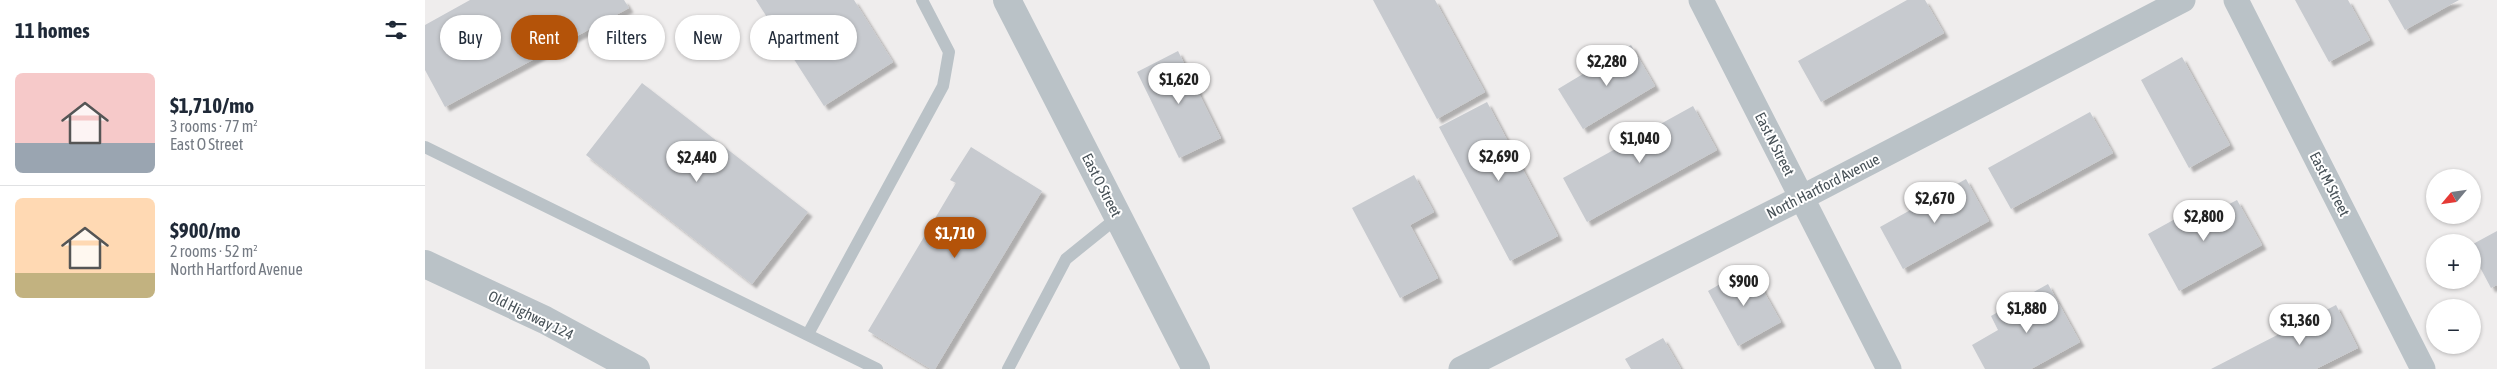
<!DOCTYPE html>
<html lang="en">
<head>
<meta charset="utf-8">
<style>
  :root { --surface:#fff; --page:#f6f6f7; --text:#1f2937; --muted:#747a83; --line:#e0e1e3; --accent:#b45309 }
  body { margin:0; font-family:"Asap Condensed",sans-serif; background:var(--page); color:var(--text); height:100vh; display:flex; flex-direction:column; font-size:19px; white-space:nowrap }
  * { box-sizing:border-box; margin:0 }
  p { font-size:16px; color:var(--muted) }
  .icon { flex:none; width:28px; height:28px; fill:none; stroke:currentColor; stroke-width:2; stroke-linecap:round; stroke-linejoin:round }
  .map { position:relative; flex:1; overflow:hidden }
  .drawer { display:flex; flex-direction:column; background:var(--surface); width:425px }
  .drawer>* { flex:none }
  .top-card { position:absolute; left:15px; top:15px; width:475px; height:45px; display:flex; gap:10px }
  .needle { width:32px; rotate:241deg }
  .buttons { position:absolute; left:2001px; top:169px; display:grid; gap:10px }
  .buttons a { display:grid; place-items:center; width:55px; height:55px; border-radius:50%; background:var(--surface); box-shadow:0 1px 4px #0004; font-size:25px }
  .price { position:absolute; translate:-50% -42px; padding:0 11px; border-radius:18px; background:#fff; color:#222; font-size:16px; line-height:32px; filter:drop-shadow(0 1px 2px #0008) }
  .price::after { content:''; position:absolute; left:50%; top:30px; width:15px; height:11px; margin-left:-8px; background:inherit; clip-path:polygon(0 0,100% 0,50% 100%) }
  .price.on { background:var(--accent); color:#fff }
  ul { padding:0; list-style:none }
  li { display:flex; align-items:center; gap:15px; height:125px; padding:0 15px }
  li+li { border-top:1px solid var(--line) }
  li span { display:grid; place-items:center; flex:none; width:140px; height:100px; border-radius:8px; color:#555 }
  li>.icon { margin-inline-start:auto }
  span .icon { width:60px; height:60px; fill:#fffc; stroke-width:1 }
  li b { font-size:21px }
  h2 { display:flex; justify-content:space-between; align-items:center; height:60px; padding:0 15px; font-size:21px }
  .tag { padding:0 18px; border-radius:22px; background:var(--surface); box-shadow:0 1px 4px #0004; font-size:18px; line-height:45px }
  .tag.on { background:var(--accent); color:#fff }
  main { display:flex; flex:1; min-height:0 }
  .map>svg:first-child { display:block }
  .building { fill:#c7cacf; filter:url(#shadow) }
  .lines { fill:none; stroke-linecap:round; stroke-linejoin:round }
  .service { stroke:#bac2c7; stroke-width:12 }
  .minor { stroke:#bac2c7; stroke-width:25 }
  .tertiary { stroke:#bac2c7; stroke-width:28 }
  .labels { text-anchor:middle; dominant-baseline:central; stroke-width:4; stroke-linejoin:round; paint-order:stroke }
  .street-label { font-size:15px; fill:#475157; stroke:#fff }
</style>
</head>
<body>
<main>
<section class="drawer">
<h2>11 homes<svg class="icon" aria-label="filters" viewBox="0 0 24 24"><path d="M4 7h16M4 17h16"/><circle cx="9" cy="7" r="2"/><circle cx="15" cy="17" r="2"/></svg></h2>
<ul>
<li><span style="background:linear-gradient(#f6c9c9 70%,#9aa5b1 0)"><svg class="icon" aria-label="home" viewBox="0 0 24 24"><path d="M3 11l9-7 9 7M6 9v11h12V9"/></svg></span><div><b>$1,710/mo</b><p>3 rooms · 77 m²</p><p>East O Street</p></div></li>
<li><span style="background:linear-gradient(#ffd9b3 75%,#c2b280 0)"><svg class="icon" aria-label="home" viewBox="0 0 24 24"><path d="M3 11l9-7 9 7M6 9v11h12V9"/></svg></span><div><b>$900/mo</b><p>2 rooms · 52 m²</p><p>North Hartford Avenue</p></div></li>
</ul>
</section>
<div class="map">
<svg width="2072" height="369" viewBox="0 0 2072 369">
  <defs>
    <filter id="shadow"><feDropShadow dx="4.5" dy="4.5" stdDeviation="1" flood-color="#0004"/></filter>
  </defs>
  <rect width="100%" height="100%" fill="#efeded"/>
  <path class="building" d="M45,0H199L204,8L20,107L0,70V25Z
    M331,0H429L468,62L399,106Z
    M948,0H1010L1060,92L1012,119Z
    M1482,0H1500L1519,33L1396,102L1373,61Z
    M1870,0H1923L1945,40L1904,62Z
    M1963,0H2034L1980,30Z
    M1206,45L1230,86L1158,129L1133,89Z
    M753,51L796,138L754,158L712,72Z
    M1757,57L1805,145L1764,168L1716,80Z
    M217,83L383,212L327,284L161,155Z
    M1062,102L1133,236L1085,261L1014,127Z
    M1268,106L1292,150L1162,222L1138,178Z
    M1665,112L1688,153L1586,209L1563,168Z
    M546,147L617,191L510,369H506L443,331L531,183L525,180Z
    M989,175L1009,212L985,225L1013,278L975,298L927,208Z
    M1541,179L1564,221L1478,269L1455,227Z
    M1812,200L1837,245L1754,291L1723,234L1779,203L1785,214Z
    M2072,231V285L2066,288L2048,254V244Z
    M1325,267L1356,322L1313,346L1283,291Z
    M1623,284L1655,342L1606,369H1560L1547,345L1573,330L1566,316Z
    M1911,305L1933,348L1891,369H1786Z
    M1238,338L1256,369H1206L1200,359Z"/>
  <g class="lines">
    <path class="service" d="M0,147L452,369
      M383,334L518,86L524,52L497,0
      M583,369L641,259L693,217"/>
    <path class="minor" d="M1276,0L1464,369
      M1811,0L1998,369
      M1036,369L1378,197L1758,0"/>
    <path class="tertiary" d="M582,0L771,369
      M0,264L120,320L211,369"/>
  </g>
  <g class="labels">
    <g class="street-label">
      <text transform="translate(1350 144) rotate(63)">East N Street</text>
      <text transform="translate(1905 184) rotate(63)">East M Street</text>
      <text transform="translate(677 185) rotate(63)">East O Street</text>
      <text transform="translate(1398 186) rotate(-27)">North Hartford Avenue</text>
      <text transform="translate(106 315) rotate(26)">Old Highway 124</text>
    </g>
  </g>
</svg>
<div class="buttons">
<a><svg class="needle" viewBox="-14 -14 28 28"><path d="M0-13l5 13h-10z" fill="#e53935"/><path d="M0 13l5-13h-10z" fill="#747a83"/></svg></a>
<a>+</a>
<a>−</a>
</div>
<b class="price" style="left:1182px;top:87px">$2,280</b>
<b class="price" style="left:754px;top:105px">$1,620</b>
<b class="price" style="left:1215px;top:164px">$1,040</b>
<b class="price" style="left:1074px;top:182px">$2,690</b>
<b class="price" style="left:272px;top:183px">$2,440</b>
<b class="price" style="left:1510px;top:224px">$2,670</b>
<b class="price" style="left:1779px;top:242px">$2,800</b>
<b class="price on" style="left:530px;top:259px">$1,710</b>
<b class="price" style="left:1319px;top:307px">$900</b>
<b class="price" style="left:1602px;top:334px">$1,880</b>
<b class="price" style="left:1875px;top:346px">$1,360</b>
<div class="top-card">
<a class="tag">Buy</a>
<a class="tag on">Rent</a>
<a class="tag">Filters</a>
<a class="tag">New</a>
<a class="tag">Apartment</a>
</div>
</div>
</main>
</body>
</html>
